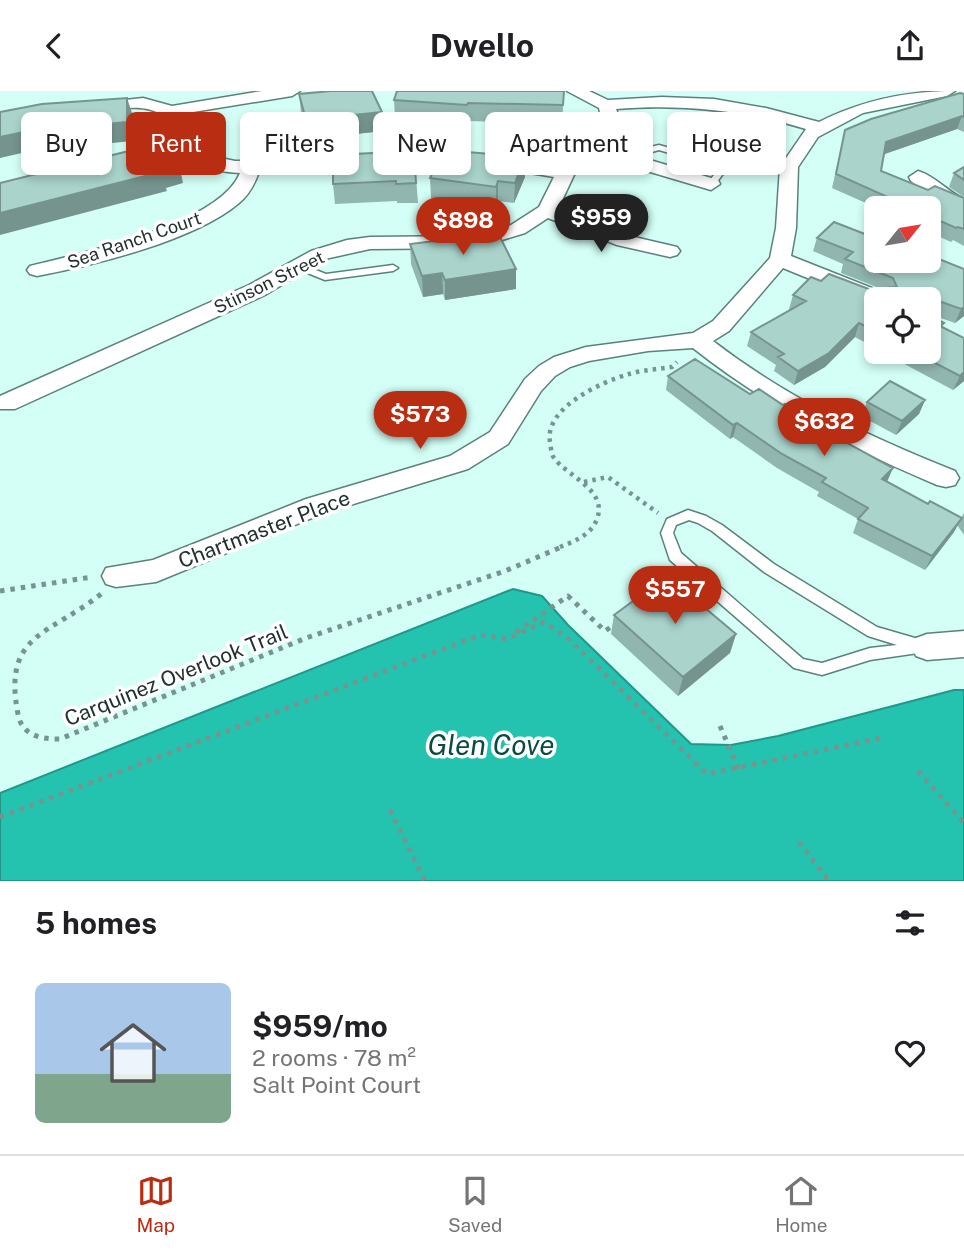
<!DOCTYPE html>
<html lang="en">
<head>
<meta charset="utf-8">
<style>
  :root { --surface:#fff; --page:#f6f6f6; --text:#202124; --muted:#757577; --line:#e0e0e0; --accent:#b92d13 }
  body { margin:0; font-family:"Public Sans",sans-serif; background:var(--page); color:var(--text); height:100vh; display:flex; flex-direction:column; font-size:26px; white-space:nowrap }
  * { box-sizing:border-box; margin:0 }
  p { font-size:23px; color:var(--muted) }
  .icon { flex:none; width:38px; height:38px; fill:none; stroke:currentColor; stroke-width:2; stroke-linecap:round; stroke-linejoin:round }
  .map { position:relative; height:790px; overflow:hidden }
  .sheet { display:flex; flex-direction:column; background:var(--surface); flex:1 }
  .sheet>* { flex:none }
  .top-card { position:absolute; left:21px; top:21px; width:922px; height:63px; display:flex; gap:14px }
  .needle { width:46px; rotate:60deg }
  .tools { position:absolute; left:864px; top:105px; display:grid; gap:14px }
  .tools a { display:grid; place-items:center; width:77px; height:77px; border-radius:10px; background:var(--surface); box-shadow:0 4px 10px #0003; font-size:35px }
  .price { position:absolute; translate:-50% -60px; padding:0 16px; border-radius:24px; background:var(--accent); color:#fff; font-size:23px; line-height:46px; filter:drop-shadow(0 2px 4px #0008) }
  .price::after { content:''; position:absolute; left:50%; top:42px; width:21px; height:16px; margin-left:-10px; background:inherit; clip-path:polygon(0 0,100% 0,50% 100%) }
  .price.on { background:#222; color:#fff }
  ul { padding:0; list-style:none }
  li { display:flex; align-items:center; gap:21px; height:175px; padding:0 35px }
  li+li { border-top:2px solid var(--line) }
  li span { display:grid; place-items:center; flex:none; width:196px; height:140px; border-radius:10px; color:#555 }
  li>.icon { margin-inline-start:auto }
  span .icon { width:84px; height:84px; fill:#fffc; stroke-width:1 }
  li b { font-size:30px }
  h2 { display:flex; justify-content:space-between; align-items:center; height:84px; padding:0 35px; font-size:30px }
  .tag { padding:0 24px; border-radius:10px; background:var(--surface); box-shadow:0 4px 10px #0003; font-size:24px; line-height:63px }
  .tag.on { background:var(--accent); color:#fff }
  header { display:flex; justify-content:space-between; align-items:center; height:91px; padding:0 35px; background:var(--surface); font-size:32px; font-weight:700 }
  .tab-bar { display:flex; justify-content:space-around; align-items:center; height:98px; border-top:2px solid var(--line); background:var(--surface); font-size:19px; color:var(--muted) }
  .tab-bar a { display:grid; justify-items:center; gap:4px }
  .tab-bar .on { color:var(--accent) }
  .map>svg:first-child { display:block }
  .water { fill:#23c3b0; stroke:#229789; stroke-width:2 }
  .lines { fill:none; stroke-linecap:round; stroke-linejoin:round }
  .lane-casing { stroke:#5a827b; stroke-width:3 }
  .street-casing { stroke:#5a827b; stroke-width:3 }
  .path-far1 { stroke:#77958f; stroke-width:4.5; stroke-dasharray:3.5 5; stroke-linecap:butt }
  .path { stroke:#77958f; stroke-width:5; stroke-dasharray:4.5 6; stroke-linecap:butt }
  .lane { fill:#fff; fill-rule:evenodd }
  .street { fill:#fff; fill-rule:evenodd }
  .wall { fill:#91b5af }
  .shaded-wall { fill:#76948e }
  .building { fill:#a9d3cb; stroke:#76948e; stroke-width:2 }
  .labels { text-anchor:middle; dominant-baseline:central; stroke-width:7; stroke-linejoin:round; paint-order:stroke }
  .far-street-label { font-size:18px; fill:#20312e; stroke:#fff }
  .street-label { font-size:21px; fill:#20312e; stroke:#fff }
  .near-water-label { font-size:28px; font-style:italic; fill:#0a4b43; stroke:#fff }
</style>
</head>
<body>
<header><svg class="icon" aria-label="back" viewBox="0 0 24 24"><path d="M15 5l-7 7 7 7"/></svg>Dwello<svg class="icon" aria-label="share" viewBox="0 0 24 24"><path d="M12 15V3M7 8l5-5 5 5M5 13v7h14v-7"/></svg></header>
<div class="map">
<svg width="964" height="790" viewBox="0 0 964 790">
  <rect width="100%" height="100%" fill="#d3fff6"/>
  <path class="water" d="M513,498L542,505L568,534L691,653L731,654L778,645L954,599H964V790H0V702Z"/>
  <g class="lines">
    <g class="lane-casing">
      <path id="lane" d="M659,54L719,71L725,80L714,95L711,96L707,93L717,80L713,75L659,59L652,61L640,73H634V69L646,57Z
        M298,172L326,183L393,174L398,177L393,180L325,189L295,177L293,175Z
        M688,419L706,425L722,434L774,473L877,536L932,552L934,556L932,560L870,569L822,584L794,577L670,469L661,442L667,428ZM689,429L698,432L712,440L764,481L868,545L897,554L870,557L822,572L803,568L681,462L673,442L676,434Z"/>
    </g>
    <g class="street-casing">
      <path id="street" d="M262,0H300L292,5L181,23L188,51L207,64L235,70C344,66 453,57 561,76L603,35L599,17L567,0H589L608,9L662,6L714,8L766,17L819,31C863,9 906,0 955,0L947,5L863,22L818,46L798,76L796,137L791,165L887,203L890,208H877V214L871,213L783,177L729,240L713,250C787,307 869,346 955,380L959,387L955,394L946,396L937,394C850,357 767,316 693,257L648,260L589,270L570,276L555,285L541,300L508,353L468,378L324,422L156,491L116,496L106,493L102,485L106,477L153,469L306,408L450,365L490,341L525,288L539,275L554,266L586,256L693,242L713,230L770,167L776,137L780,76L806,38C743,19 681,13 616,18C624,37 615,42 602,55L718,89L720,93L711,99L593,64L574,84L558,118L630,145L677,156L680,160L677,164L670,166L617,154L548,127L525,142L476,157L370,158L325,168L265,204L15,318H0V305L249,194L311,160L347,149L370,146L474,145L511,134L539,116L554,86C456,68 358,77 259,81C255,92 249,104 239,112C194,150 94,174 37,185L30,183L27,179L30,175C81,162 219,134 240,82C218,81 183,75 171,53C166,44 167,35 165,26C145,11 118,18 95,22L89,21L87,17L89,13L143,7L172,15Z
        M918,80C935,85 948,101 964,108V121L936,110L911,90L909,86Z
        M964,540V566L927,569L916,565L912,556L916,547L927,543Z"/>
    </g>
    <path class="path-far1" d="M584,391L608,386L658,422
      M560,456C575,450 591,444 597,428C608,399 568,386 554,367C551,363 551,356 550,351C544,317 601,291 629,283C643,279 658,278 672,276L677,271"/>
    <path class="path" d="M0,500L92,486
      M101,503C50,544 2,542 18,623C22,645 41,648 60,648L306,547L505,480L564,455
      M516,541L568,505L605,540L617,532
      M720,635L739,679
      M918,680L964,732
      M390,719L425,790
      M0,726L480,544L507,548L544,531L570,549L707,683L881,647
      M799,751L829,790"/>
    <use href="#lane" class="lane"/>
    <use href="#street" class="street"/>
  </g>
  <path class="wall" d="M564,0L562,33L468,30V33L395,27L394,9Z
    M299,3L383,40L309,48L301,21Z
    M964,3V41L957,38L884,63L881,80L928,99L964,107V155L953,149L951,151L929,141V117H877L832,97L845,39Z
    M414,60L418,112H397V110L335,113L333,93Z
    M525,66V86L514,112L498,110L496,115L431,107L430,87Z
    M964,76V106L949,96L954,82Z
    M870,145L961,177L964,225L955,232L932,224V226L944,232L942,236L964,290L953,299L882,261H929L877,208V258L855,246L825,276L794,294L774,280L776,274L747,255L751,241L791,219L789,218L793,204L821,190L882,203L884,199L841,182L843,173L813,160L817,147Z
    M410,153L516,198L445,209L443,203L423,206L411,173Z
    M668,285L750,303L783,314L827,340L849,349L848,352L887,391L928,413L961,427L964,422V444L957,434L954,441L925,479L853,442L858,428L817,405L819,401L777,377L733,346L730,348L666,299Z
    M925,309L919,323L896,344L861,325L867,311Z
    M614,524L736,543L730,562L678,605L611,543Z"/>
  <path class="shaded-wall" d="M127,7L133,25L132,50L53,58L52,55L0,67V46L47,36Z
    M382,21L383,40L309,48L306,29Z
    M962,25L957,38L882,64L886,51Z
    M525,66V86L514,112L515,92Z
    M179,73L183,92L166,97L167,100L0,144V122Z
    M498,90V110L496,115V96Z
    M516,178V198L445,209V189Z
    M442,182L443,203L423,206L422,185Z
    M964,216V225L955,232L961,218Z
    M859,232L855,246L825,276L794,294L798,280Z
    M964,281V290L953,299L960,285Z
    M925,309L919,323L896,344L902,330Z
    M737,332L733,346L730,348L733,334Z
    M893,377L887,391L882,388Z
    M962,427L954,441L925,479L932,465Z
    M736,543L730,562L678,605L683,586Z"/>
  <path class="building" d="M331,0H372L382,21L306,29L299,3Z
    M397,0H564L563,14L468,12L467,14L394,9Z
    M960,2L964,3V26L962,25L886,51L881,80L928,99L935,95L964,107V138L958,136L956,137L929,125V117H912L836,83L845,39L871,28Z
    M127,7V31L46,39L47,36L0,46V21L42,13Z
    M165,51L179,73L159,78L161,81L0,122V92Z
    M445,59L525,66L515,92L498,90L496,96L430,87Z
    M414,60L416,92L396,93V90L333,93V64Z
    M964,76V89L954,82Z
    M834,131L870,145L873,142L877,144V170H929V164L964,178V216L961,218L933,208L932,226L944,232L940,235L964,247V281L960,285L914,261H929V208H877V241L859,232L829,262L798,280L778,266L784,263L751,241L806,210L793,204L811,186L821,190L829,183L882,203L885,197L897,196L893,187L845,168L853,161L817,147Z
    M498,142L516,178L445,189L442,182L422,185L410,153Z
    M695,268L750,303L759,298L783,314L785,313L827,340L829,338L849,349L847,352L893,377L882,388L928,413L930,410L962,427L932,465L858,428L868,417L822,391L826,387L782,363L737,332L733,334L668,285Z
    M890,290L925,309L902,330L867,311Z
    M667,485L736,543L683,586L614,524Z"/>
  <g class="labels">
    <g class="far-street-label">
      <text transform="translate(134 149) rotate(-19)">Sea Ranch Court</text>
      <text transform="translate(269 191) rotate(-26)">Stinson Street</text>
    </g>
    <g class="street-label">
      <text transform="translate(264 438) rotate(-21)">Chartmaster Place</text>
      <text transform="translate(176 584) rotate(-22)">Carquinez Overlook Trail</text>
    </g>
    <g class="near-water-label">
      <text x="491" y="653">Glen Cove</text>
    </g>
  </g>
</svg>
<div class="tools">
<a><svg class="needle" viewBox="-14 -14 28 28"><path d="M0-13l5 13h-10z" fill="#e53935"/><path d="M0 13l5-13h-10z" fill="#757577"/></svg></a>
<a><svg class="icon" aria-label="locate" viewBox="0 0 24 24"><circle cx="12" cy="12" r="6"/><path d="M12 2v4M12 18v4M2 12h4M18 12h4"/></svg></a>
</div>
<b class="price on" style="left:601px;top:163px">$959</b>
<b class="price" style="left:463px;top:166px">$898</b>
<b class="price" style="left:420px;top:360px">$573</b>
<b class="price" style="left:824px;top:367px">$632</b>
<b class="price" style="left:675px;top:535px">$557</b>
<div class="top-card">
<a class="tag">Buy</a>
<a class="tag on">Rent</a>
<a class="tag">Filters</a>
<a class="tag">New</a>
<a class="tag">Apartment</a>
<a class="tag">House</a>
</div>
</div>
<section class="sheet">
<h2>5 homes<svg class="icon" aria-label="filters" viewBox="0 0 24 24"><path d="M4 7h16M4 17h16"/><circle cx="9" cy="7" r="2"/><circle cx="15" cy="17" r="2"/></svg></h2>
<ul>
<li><span style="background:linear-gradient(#a9c7e8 65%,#7fa58c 0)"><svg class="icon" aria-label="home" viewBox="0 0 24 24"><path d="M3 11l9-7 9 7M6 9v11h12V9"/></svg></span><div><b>$959/mo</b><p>2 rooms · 78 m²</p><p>Salt Point Court</p></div><svg class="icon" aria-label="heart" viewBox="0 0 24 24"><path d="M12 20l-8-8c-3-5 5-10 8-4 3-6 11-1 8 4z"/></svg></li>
</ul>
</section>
<nav class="tab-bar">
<a class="on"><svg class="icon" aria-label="map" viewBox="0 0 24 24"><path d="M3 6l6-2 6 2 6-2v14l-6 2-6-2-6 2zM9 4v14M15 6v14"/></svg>Map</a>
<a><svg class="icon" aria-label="saved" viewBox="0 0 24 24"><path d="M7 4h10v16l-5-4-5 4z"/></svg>Saved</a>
<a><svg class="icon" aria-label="home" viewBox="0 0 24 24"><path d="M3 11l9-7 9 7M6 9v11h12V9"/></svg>Home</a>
</nav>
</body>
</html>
